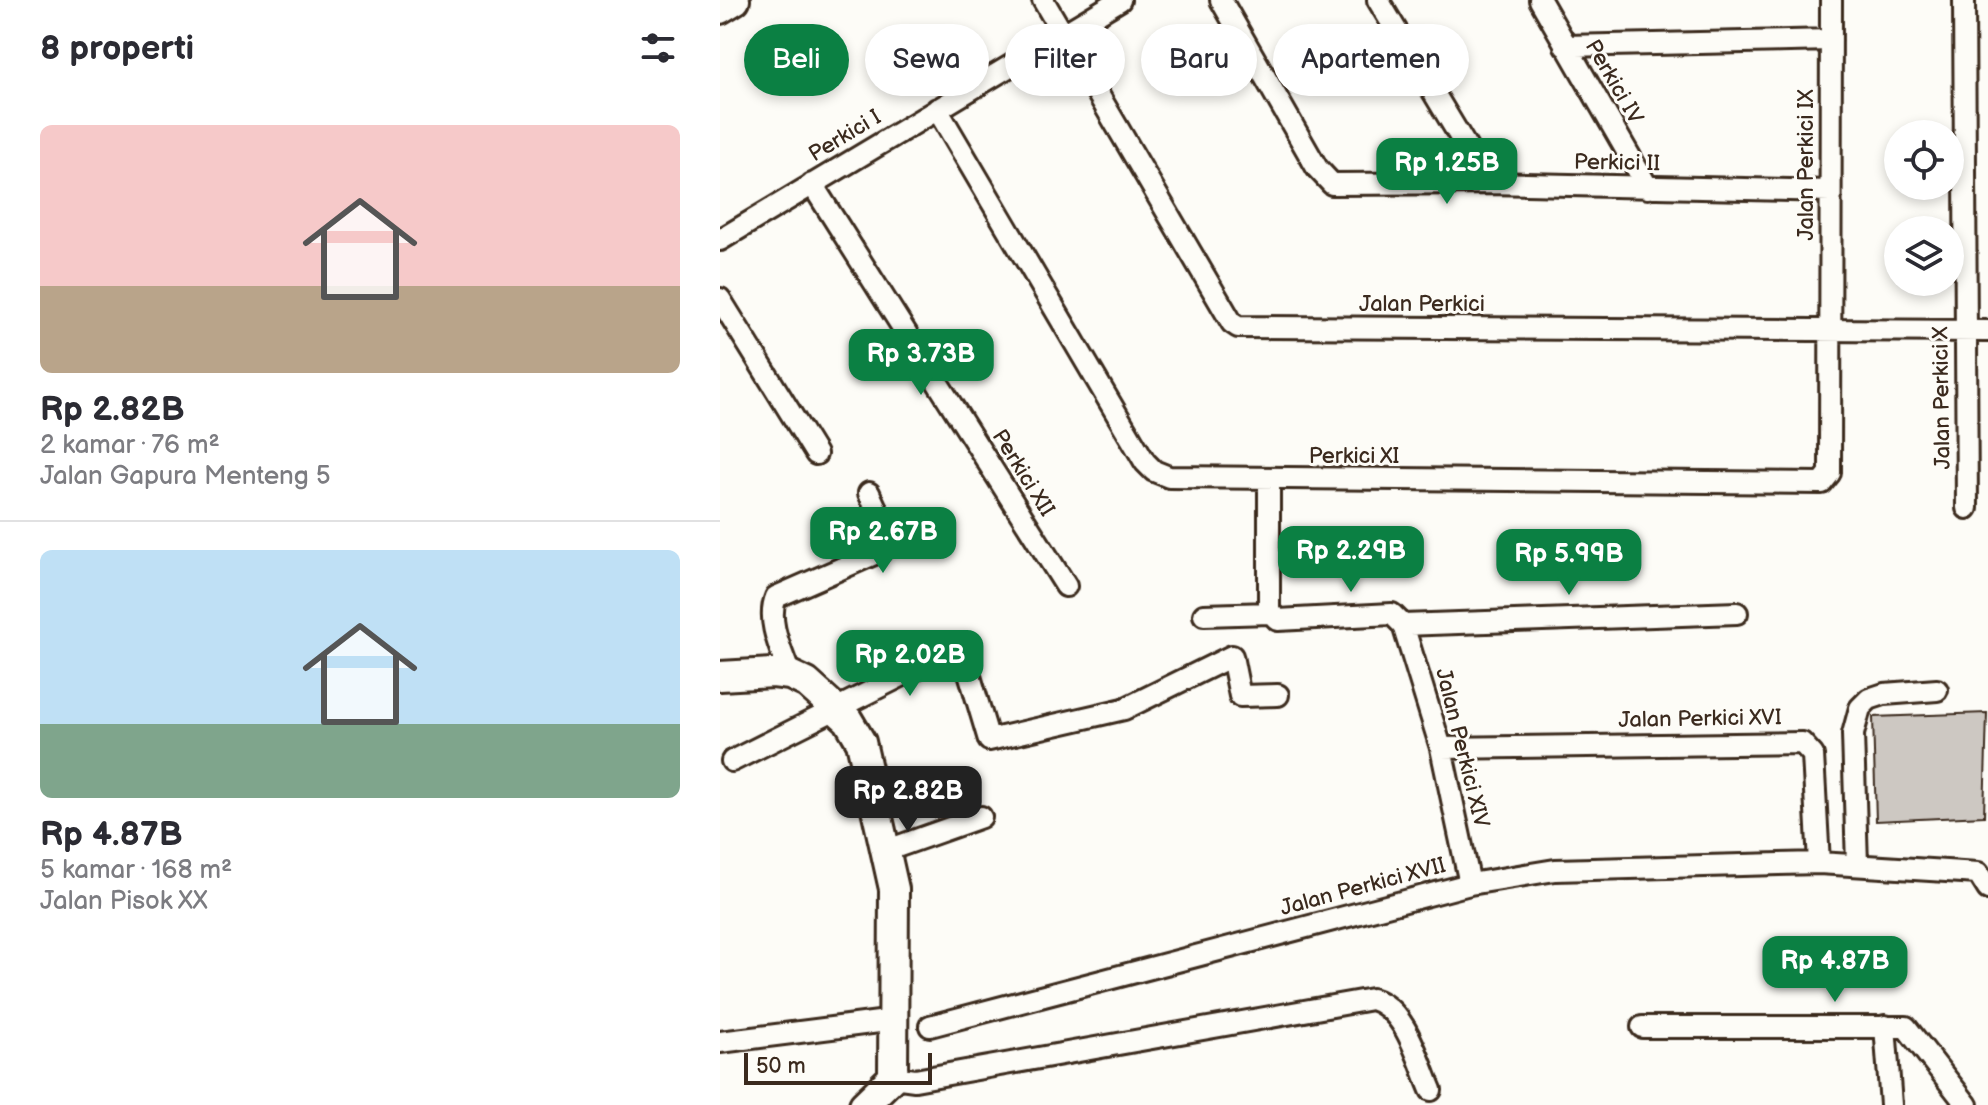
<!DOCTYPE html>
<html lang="id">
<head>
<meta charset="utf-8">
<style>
  :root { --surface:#fff; --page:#f7f7f7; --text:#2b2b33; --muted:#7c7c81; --line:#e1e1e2; --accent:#0b8043 }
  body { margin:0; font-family:"Balsamiq Sans",sans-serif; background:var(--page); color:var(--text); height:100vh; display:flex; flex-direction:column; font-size:30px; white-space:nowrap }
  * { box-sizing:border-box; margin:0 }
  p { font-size:26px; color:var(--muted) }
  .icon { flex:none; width:44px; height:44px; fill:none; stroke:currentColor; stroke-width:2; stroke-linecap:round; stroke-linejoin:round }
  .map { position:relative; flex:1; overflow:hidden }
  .drawer { display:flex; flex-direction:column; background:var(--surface); width:720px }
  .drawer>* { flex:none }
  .guide { position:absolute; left:24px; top:24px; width:760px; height:72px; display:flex; gap:16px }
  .fabs { position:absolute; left:1164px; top:120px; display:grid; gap:16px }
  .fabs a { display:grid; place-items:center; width:80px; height:80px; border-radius:50%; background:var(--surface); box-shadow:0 4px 12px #0003; font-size:40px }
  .scale { position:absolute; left:24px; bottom:20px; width:188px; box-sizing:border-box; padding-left:8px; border:4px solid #3b2a1e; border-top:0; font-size:22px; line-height:28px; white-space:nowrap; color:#3b2a1e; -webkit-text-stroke:6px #fdfcf7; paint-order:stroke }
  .price { position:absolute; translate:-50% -68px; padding:0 18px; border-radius:16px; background:var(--accent); color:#fff; font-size:26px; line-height:52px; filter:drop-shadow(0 2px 4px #0008) }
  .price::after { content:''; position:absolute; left:50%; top:48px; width:24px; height:18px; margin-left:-12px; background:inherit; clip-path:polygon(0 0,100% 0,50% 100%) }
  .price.active { background:#222; color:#fff }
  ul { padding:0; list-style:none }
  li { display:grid; align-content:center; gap:16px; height:424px; padding:0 40px }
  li+li { border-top:2px solid var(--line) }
  li span { display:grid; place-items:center; height:248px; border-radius:12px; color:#555 }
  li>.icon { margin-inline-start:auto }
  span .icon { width:144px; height:144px; fill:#fffc; stroke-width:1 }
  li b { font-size:34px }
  h2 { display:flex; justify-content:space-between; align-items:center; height:96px; padding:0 40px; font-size:34px }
  .pill { padding:0 28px; border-radius:36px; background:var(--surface); box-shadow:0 4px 12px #0003; font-size:28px; line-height:72px }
  .pill.active { background:var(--accent); color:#fff }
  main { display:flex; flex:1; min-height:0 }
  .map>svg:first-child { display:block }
  .building { fill:#cdc8c2; stroke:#3b2a1e; stroke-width:2 }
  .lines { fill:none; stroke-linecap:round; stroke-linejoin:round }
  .street-casing { stroke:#3b2a1e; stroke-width:26 }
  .secondary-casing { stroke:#3b2a1e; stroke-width:34 }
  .street { stroke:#fdfcf7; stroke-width:20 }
  .secondary { stroke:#fdfcf7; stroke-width:28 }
  .labels { text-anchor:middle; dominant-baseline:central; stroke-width:6; stroke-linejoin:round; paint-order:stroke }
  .street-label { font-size:22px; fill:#3b2a1e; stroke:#fdfcf7 }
</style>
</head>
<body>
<main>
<section class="drawer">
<h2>8 properti<svg class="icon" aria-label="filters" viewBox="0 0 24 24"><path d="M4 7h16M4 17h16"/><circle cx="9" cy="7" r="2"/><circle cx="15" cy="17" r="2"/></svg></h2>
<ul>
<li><span style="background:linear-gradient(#f6c9c9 65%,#b9a48a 0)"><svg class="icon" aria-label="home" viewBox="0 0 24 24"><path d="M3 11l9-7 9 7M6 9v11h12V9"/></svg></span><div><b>Rp 2.82B</b><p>2 kamar · 76 m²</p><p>Jalan Gapura Menteng 5</p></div></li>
<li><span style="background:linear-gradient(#bfe0f5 70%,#7fa58c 0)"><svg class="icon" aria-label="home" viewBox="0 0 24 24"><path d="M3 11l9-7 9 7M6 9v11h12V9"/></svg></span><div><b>Rp 4.87B</b><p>5 kamar · 168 m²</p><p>Jalan Pisok XX</p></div></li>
</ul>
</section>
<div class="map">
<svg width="1268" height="1105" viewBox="0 0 1268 1105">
  <rect width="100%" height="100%" fill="#fdfcf7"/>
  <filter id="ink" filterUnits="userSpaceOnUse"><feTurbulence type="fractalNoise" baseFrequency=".0125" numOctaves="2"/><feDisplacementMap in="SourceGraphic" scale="16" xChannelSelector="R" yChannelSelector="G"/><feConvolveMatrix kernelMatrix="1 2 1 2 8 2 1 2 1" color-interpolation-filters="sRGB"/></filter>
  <g filter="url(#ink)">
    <path class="building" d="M1267,713L1264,816L1156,821L1153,717Z"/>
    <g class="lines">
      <g class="street-casing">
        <path id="street" d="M323,0L512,323L518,327L1268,331
          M501,0L597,168L612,184L768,183L1110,191
          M658,0L768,183
          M820,0L928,188
          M1244,0L1247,508
          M845,46L1111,40
          M217,109L425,462L434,471L449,477L1102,483L1110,473L1111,0
          M92,184L346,586
          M0,240L400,0
          M0,299L96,454
          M549,480V611L558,620L672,614L683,625L1017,613
          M484,615L550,613
          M683,625L721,748L750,884
          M70,675C62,652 46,621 56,597L161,551L169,537L149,493
          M721,748L1082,743L1093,755L1099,863
          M12,761L241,646L269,740L404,709L512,656L520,696L558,695
          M165,851L261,817
          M1137,865L1133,734L1140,708L1149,699L1164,694L1217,690
          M210,1026L750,884L835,870L1099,863L1258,873L1268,889
          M1165,1026L1171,1105
          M922,1027H1186L1247,1105
          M0,1042L175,1020
          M173,1077L195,1080L652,999C686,1009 698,1060 711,1090"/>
      </g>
      <g class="secondary-casing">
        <path id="secondary" d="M0,9L15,0
          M0,676L53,673L70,675L87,683L128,720L141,742L174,889L173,1077L144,1105"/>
      </g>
      <use href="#street" class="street"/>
      <use href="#secondary" class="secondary"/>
    </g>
  </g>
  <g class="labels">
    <g class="street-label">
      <text transform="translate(894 82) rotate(60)">Perkici IV</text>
      <text transform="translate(125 136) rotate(-31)">Perkici I</text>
      <text transform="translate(897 163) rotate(1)">Perkici II</text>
      <text transform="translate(1086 165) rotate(-90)">Jalan Perkici IX</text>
      <text x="702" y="304">Jalan Perkici</text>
      <text transform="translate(1222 398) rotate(-91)">Jalan Perkici X</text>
      <text x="634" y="456">Perkici XI</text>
      <text transform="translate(303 473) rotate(58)">Perkici XII</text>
      <text transform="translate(980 719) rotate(-1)">Jalan Perkici XVI</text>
      <text transform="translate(742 748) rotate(76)">Jalan Perkici XIV</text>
      <text transform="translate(643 887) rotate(-15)">Jalan Perkici XVII</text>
    </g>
  </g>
</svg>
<div class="fabs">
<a><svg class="icon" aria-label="locate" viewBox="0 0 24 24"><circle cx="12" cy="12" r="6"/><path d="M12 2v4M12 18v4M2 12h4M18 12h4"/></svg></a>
<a><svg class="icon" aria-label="layers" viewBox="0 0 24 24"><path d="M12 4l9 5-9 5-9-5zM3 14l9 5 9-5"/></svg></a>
</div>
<div class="scale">50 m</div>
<b class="price" style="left:727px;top:206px">Rp 1.25B</b>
<b class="price" style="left:201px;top:397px">Rp 3.73B</b>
<b class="price" style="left:163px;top:575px">Rp 2.67B</b>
<b class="price" style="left:631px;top:594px">Rp 2.29B</b>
<b class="price" style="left:849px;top:597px">Rp 5.99B</b>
<b class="price" style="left:190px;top:698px">Rp 2.02B</b>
<b class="price active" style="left:188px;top:834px">Rp 2.82B</b>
<b class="price" style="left:1115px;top:1004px">Rp 4.87B</b>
<div class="guide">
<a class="pill active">Beli</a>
<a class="pill">Sewa</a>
<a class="pill">Filter</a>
<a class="pill">Baru</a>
<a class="pill">Apartemen</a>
</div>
</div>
</main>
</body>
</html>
